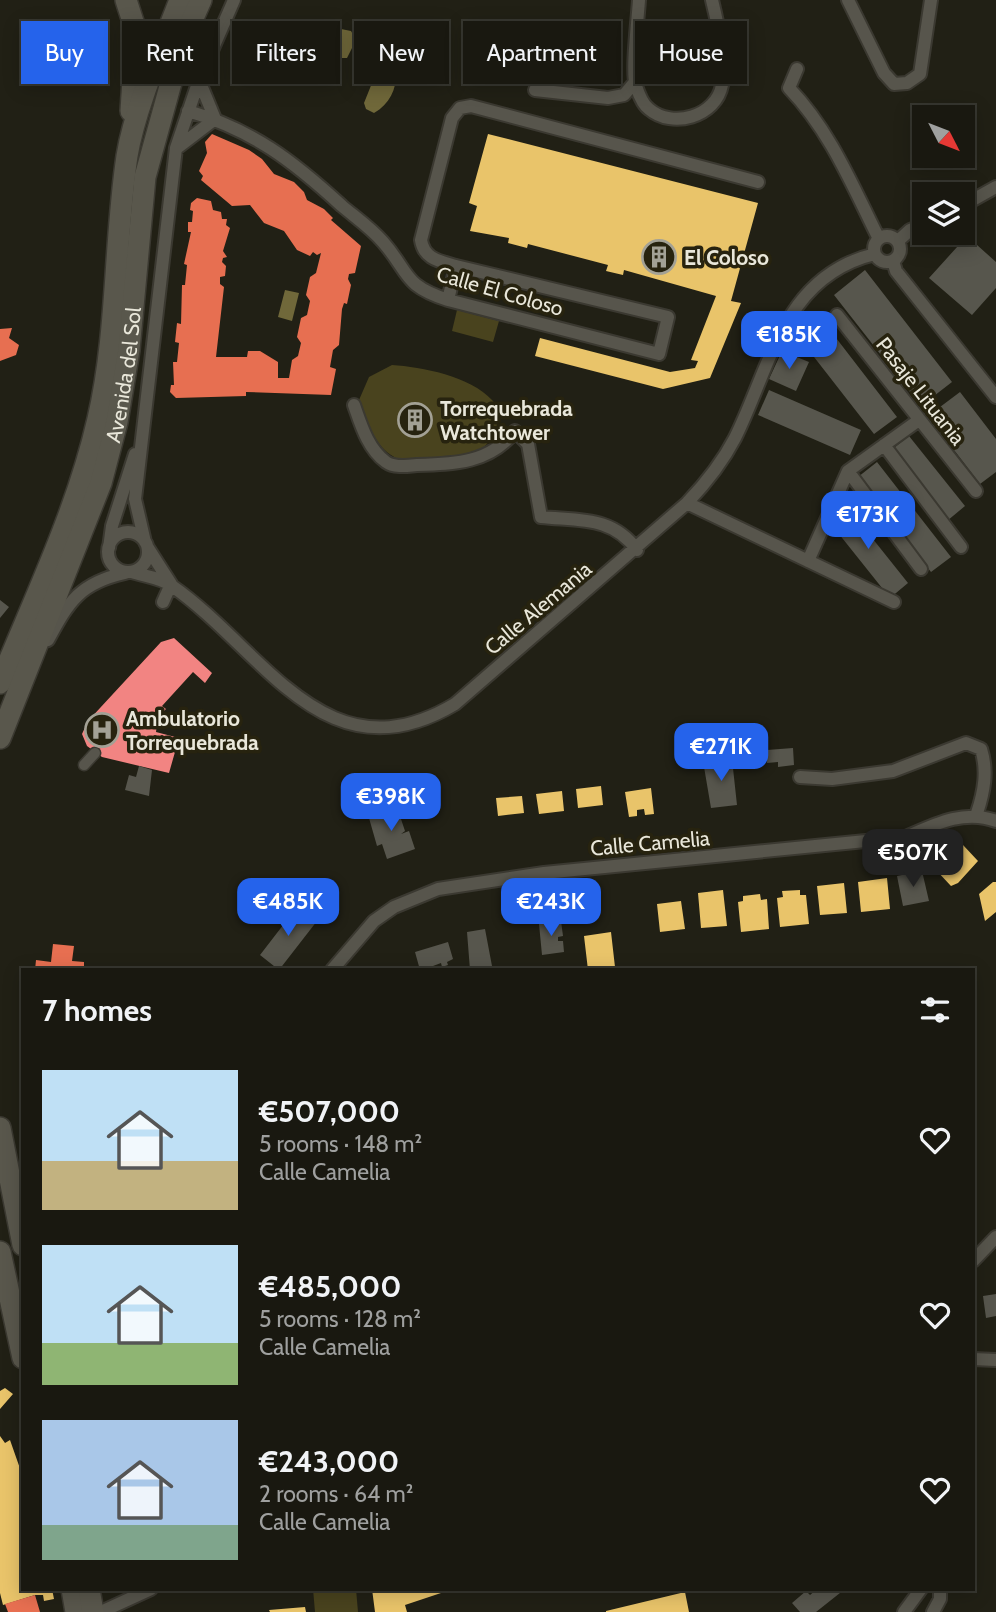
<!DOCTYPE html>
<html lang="en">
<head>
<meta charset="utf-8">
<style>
  :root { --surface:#191810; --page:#222119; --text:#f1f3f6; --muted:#9fa09f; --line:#373730; --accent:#2563eb }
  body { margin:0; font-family:Cabin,sans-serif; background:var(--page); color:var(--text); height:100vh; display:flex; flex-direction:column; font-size:26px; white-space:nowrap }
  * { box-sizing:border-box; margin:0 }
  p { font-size:23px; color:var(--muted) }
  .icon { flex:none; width:38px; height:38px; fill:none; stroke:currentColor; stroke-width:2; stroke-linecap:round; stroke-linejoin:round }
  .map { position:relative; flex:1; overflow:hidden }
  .panel { position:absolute; left:21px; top:968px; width:954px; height:623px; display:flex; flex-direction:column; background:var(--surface); border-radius:0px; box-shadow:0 4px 18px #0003,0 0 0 2px var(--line) }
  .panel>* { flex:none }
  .hud { position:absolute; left:21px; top:21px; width:956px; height:63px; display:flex; gap:14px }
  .needle { width:46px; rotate:132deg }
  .tools { position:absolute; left:912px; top:105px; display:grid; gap:14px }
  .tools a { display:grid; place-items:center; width:63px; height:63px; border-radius:0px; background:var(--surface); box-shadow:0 4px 18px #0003,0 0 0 2px var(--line); font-size:35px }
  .price { position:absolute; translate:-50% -60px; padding:0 16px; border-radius:14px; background:var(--accent); color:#fff; font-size:23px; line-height:46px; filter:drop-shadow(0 2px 4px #0008) }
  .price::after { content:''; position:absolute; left:50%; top:42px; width:21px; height:16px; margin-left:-10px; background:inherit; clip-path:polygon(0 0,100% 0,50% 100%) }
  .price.current { background:#222; color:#fff }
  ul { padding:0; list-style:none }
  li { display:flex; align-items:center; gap:21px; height:175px; padding:0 21px }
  li span { display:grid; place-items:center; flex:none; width:196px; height:140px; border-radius:0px; color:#555 }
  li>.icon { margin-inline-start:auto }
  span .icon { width:84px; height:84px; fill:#fffc; stroke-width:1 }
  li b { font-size:30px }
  h2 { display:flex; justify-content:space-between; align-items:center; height:84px; padding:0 21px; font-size:30px }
  .chip { padding:0 24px; border-radius:0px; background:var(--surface); box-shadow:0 4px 18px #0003,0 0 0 2px var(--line); font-size:24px; line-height:63px }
  .chip.current { background:var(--accent); color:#fff }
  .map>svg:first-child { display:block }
  .green { fill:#49431e }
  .water { fill:#70683a }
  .homes { fill:#e9c46a }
  .shops { fill:#e76f51 }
  .health { fill:#f28482 }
  .building { fill:#57564d }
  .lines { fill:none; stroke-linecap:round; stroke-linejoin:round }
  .pedestrian-casing { stroke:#3b3931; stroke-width:13 }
  .minor-casing { stroke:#3b3931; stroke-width:16 }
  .primary-casing { stroke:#3b3931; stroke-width:24 }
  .pedestrian { stroke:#57554c; stroke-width:10 }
  .minor { stroke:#57554c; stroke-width:12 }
  .primary { stroke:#59574c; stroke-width:21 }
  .labels { text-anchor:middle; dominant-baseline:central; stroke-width:7; stroke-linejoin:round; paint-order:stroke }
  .poi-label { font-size:21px; font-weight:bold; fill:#e9e7da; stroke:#27230f; text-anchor:start }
  .street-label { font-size:21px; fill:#e9e7da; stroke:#27230f }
</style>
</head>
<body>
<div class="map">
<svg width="996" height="1612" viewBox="0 0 996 1612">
  <rect width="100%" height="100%" fill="#212015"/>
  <path class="green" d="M457,310L499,321L493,342L452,331Z
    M392,365C422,367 470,376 492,400C507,416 493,445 475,453C463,459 445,458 433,459C419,461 403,464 391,455C374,444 365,418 359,400L369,377Z
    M313,1589H356L358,1612H315Z"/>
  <path class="water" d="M326,26L351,31L356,40L347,58H330L321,67H314L304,58C302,40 310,32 326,26Z
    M382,50L394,56C400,78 395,101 374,113L366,109L364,103L374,78L377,53Z
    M285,290L299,293L292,321L278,317Z"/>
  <path class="homes" d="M488,134L758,203L731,301L741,303L710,378L663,389L535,356L540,338L670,372L695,368L698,361L691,360L716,296L624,270L623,275L606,271L608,265L528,244L527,248L508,243L509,238L470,231L477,206L469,203Z
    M601,786L603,805L578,808L576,789Z
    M651,788L654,814L645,815L644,809L637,810V816L629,817L625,792Z
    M562,791L564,811L539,814L536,794Z
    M522,796L524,813L498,816L496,798Z
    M963,845L978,861L958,883L951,886L936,870Z
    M887,878L890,909L861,912L858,882Z
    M993,882H996V912L985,921L979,894Z
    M844,883L847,913L820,915L817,886Z
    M723,890L727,926L701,928L698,893Z
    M800,890V895H806L809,924L780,927L777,898L783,897L782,891Z
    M760,894L761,900L767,899L769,929L741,932L738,902L743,901V896Z
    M681,901L685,929L660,932L657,904Z
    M611,932L615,967L588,970L584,936Z
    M5,1388L13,1394L0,1409V1391Z
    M0,1436L5,1443L10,1440L23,1477V1589H52L54,1599L44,1601L43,1595H35L3,1605L0,1593Z
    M372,1589H453L405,1605L407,1612H375Z
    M685,1592L689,1612H606V1611Z
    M305,1607L306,1612H270L269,1610Z"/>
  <path class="shops" d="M212,134L249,150L262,159L274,174L294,182L304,192L307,200L324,209L333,218L331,220L361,246L355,273L349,274L348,279L351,285L347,304L344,303L342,309L339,345L333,350L330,367L336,369L331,395L246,392V396L176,398L170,392L171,385H174L173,362H177L179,343L175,342L177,323L181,324L182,285H185L187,265L184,264L191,232H188V222H192L193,211L190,210L191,203L197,198L211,201L213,210L221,212L222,219H227L226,225L230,228L223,251L227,257L223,258L222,262L226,266L225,276L220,277V284L224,287L216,357H247L248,351H260L278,362V378H289L292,360L298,356L301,343L297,337L301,318L307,315L310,301L306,295L310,277L316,273L321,253L317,255L313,252L310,256L297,250L284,231L264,223L250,205L232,206L201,180L203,176L199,171L207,153L205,142Z
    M12,328L9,338L19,345L16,355L0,361V329Z
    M53,944L74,946L72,961L84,962V970H35L36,960L51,962Z
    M35,1595L40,1612H8L5,1604Z"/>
  <path class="health" d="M174,638L212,673L205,683L193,672L162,706L166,709L158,717L156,732L179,738L169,773L102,757L87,746L82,734L88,721L161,642Z"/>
  <path class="building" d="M967,236L996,262V288L972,315L929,278Z
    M865,270L952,382L921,406L834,295Z
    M823,321L897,417L874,434L800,339Z
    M782,351L809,362L796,391L769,379Z
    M769,390L861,430L850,455L758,415Z
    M960,392L996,439V472L980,484L928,416Z
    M409 421a6 6 0 1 1 12 0a6 6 0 1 1-12 0Z
    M909,436L965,506L947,521L890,451Z
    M877,462L951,557L931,572L858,477Z
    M845,504L908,583L890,598L827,519Z
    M0,600L9,607L0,618Z
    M793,748L794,765L778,767V762L767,763V750Z
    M732,759L737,805L711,808L703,761Z
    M139,766L152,770L149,796L125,790L129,775L136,777Z
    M397,807L405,831L401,834L409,831L415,849L387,859L382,844L377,846L369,818Z
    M922,871L929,901L903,906L897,876Z
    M297,907L317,921L279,970L260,955Z
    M561,921L563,936L558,937V941H563L564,952L542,955L539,924Z
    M485,929L492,966L470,970L467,932Z
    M448,942L453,959L447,962L448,965L442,967L441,963L433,966L434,970H420L415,952Z
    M996,1294V1316L986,1318L983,1296Z
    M817,1589H845L816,1612H800L792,1603L806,1591L810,1595Z"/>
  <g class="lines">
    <g class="pedestrian-casing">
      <path id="pedestrian" d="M84,765L95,753"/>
    </g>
    <g class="minor-casing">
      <path id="minor" d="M639,0C638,18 631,72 636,86C638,92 643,105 649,109C672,129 716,117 722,85C726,59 718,25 712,0
        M848,0L884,73L894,84L907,83L920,74L931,0
        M797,69L789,88C831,132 852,185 879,239
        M199,80L215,119
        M535,90L608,98L624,95L634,83
        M188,111C253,130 293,161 342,206C355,217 371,228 383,242C410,273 402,285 448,300L659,354L668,317L456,266L448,300
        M177,148L215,119
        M962,206L996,187
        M874 249a13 13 0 1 1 26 0a13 13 0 1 1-26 0Z
        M898,241L910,230L924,224
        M893,261L896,271L996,397
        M456,266C439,261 424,259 421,240L452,118L460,108L471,106L758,182
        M837,315L976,491
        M354,405C361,425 368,449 386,462C394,468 407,466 417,465C455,464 490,463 515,431L528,444L541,517C580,521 612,516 637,550
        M884,445L961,547
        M848,471L921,569
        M687,503L894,602
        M108 552a20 20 0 1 1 40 0a20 20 0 1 1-40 0Z
        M145,542L135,499L176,148L199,80L234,0
        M109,548L112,526L135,454
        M148,548L171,584
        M808,561L848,471L919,420
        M132,572C144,576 162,578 172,586C264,650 326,781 455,704L687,503C706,483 722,463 735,438C771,366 783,276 875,254
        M163,602L171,584
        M48,640C69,601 80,583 125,573
        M800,777L832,779L893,771L966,743L981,749C988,771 984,792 977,813
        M332,970L374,921L394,907L438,889L544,873L906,837C935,824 965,809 996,821
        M973,1261L996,1237
        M973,1359L996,1360
        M101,1612L151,1589
        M904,1612L921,1589
        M933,1612L940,1599V1589"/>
    </g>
    <g class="primary-casing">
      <g id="primary">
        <path d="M126,0L136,31L131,111"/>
        <path d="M0,683C35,597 77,511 98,419C118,333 114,243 127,156C135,107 162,47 180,0"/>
        <path id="s1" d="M0,738L101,483L117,422L129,350L145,177L182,43L201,0"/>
        <path d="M0,1128L23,1245"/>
        <path d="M0,1252L23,1358"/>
        <path d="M72,1589L76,1612"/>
        <path d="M89,1589L93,1612"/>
      </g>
    </g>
    <use href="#pedestrian" class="pedestrian"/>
    <use href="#minor" class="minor"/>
    <use href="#primary" class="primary"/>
  </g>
  <defs>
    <g id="building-ring" transform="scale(1.75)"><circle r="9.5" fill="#27230f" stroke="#a3a195" stroke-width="1.5"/><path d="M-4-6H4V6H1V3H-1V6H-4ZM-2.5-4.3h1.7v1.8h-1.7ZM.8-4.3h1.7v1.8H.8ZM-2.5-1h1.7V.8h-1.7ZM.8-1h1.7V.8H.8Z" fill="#a3a195"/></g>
    <g id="hospital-ring" transform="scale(1.75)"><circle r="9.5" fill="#27230f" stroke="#a3a195" stroke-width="1.5"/><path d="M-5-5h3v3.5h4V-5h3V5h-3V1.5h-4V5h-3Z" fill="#a3a195"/></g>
  </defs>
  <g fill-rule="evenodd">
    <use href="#building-ring" x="659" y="257"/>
    <use href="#building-ring" x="415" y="420"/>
    <use href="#hospital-ring" x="102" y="730"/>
  </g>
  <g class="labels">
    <g class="poi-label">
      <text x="684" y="257">El Coloso</text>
      <text x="440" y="408">Torrequebrada<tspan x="440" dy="24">Watchtower</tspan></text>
      <text x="126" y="718">Ambulatorio<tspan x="126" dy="24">Torrequebrada</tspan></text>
    </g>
    <g class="street-label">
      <text transform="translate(500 291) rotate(16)">Calle El Coloso</text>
      <text stroke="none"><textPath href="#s1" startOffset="385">Avenida del Sol</textPath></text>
      <text transform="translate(921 391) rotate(52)">Pasaje Lituania</text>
      <text transform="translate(538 608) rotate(-40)">Calle Alemania</text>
      <text transform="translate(650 843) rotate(-5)">Calle Camelia</text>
    </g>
  </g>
</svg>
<div class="tools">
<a><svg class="needle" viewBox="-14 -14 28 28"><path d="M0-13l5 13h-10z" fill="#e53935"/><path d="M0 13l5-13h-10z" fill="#9fa09f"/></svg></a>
<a><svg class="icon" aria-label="layers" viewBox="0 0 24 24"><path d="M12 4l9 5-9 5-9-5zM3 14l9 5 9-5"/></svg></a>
</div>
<b class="price" style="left:789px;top:371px">€185K</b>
<b class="price" style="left:868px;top:551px">€173K</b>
<b class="price" style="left:721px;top:783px">€271K</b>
<b class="price" style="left:391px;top:833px">€398K</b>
<b class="price current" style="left:913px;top:889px">€507K</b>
<b class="price" style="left:288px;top:938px">€485K</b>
<b class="price" style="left:551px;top:938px">€243K</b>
<div class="hud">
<a class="chip current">Buy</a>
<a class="chip">Rent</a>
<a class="chip">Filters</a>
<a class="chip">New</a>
<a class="chip">Apartment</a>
<a class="chip">House</a>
</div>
<section class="panel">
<h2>7 homes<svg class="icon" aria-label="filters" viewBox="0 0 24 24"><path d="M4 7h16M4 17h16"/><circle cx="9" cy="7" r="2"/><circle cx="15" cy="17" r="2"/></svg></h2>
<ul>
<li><span style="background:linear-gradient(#bfe0f5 65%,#c2b280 0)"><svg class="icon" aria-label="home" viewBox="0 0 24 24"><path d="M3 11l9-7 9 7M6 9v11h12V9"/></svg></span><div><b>€507,000</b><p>5 rooms · 148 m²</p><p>Calle Camelia</p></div><svg class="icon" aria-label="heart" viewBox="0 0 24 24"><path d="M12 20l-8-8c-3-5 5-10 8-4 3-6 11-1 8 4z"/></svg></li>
<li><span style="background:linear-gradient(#bfe0f5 70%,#8fb573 0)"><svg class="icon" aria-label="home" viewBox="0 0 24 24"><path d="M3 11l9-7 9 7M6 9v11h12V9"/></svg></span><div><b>€485,000</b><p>5 rooms · 128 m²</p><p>Calle Camelia</p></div><svg class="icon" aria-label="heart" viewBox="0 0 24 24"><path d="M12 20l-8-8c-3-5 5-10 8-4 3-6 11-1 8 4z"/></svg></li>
<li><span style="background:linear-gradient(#a9c7e8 75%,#7fa58c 0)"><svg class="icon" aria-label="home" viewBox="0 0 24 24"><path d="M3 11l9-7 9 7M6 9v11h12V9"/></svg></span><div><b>€243,000</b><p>2 rooms · 64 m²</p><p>Calle Camelia</p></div><svg class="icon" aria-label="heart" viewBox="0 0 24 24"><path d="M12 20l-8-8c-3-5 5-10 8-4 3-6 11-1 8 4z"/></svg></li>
</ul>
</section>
</div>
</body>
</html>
